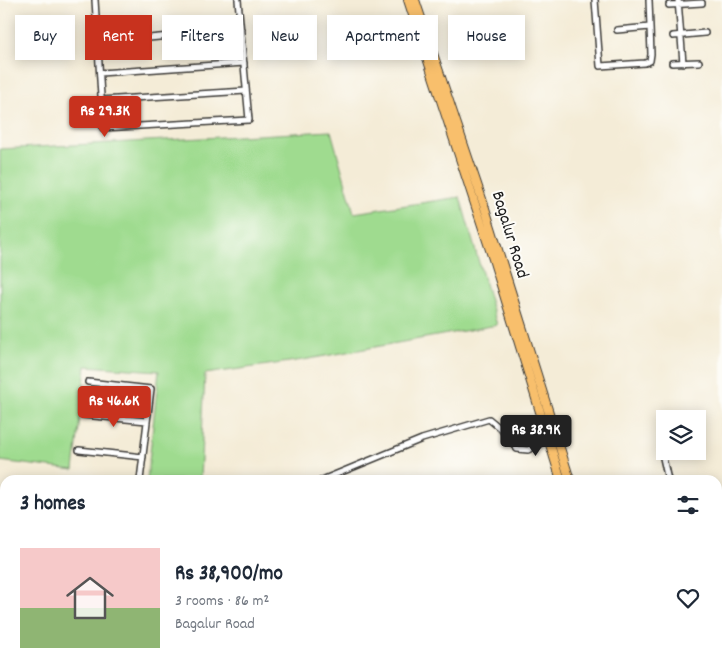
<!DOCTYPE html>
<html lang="en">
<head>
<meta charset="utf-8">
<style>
  :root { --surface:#fff; --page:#f2f2f3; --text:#1f2937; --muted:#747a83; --accent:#c8321e }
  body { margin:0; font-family:Dekko,sans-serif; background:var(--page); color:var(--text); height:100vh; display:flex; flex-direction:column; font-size:19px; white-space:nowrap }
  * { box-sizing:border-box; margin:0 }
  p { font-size:16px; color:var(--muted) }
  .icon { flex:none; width:28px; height:28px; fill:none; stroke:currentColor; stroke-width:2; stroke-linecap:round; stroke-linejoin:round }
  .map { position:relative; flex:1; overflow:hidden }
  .sheet { position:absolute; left:0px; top:475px; width:722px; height:196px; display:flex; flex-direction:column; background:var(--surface); border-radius:15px 15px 0 0; box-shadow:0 2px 12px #0003 }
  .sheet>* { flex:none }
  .top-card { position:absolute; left:15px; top:15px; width:692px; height:45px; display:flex; gap:10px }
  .fabs { position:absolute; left:656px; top:410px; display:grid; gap:10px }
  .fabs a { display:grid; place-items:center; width:50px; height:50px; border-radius:0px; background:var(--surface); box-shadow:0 2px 12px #0003; font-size:25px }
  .price { position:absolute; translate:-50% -42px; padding:0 11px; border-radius:5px; background:var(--accent); color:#fff; font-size:16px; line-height:32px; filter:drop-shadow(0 1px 2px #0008) }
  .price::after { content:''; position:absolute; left:50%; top:30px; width:15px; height:11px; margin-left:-8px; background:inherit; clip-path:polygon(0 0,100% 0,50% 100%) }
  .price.active { background:#222; color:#fff }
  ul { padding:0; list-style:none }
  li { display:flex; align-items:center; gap:15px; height:125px; padding:0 20px }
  li span { display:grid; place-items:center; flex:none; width:140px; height:100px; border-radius:0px; color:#555 }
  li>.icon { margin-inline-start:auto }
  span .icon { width:60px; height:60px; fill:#fffc; stroke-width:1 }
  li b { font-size:21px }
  h2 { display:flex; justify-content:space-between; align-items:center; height:60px; padding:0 20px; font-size:21px }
  .pill { padding:0 18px; border-radius:0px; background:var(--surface); box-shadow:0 2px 12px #0003; font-size:18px; line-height:45px }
  .pill.active { background:var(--accent); color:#fff }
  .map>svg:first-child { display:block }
  .green { fill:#9fdb8f; stroke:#5e7c56 }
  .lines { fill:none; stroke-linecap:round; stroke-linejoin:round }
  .minor-casing { stroke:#3c3b38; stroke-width:8 }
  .primary-casing { stroke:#3c3b38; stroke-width:10 }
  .minor { stroke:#fff; stroke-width:5 }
  .primary { stroke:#f8bf6c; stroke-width:8 }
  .labels { text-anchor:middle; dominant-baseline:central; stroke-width:4; stroke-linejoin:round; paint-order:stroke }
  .street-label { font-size:18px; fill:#1c1c1c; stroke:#fdfcf7 }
</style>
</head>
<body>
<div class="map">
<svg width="722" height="671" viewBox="0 0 722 671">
  <rect width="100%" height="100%" fill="#fdfcf7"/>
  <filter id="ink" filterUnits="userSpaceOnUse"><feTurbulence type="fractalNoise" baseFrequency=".02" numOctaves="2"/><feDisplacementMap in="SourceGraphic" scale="10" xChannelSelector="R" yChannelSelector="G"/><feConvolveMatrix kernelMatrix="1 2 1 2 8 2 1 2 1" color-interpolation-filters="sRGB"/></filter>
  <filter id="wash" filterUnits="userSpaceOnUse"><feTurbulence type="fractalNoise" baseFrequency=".0096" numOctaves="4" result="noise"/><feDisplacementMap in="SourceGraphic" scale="20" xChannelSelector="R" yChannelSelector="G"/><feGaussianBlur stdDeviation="1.12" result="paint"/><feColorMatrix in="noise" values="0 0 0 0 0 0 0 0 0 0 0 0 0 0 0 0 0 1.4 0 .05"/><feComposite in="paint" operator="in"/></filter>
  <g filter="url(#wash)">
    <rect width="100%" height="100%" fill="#f4ecd7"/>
    <path class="green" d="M331,131L354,213L460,197L497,325L303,360L205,374L200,480H147L159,371L86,366L74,470L0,461V149Z
      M0,594H5V666H53V671H0Z
      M127,666H191V671H126Z"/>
  </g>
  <g filter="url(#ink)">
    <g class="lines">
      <g class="minor-casing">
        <path id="minor" d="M95,0L103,128L249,120L238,0
          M595,0L600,66L645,63L650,61L651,54L649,0
          M678,0L683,63
          M669,5L702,3
          M617,30L650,27
          M673,36L705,33
          M98,43L241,29
          M672,63L699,62
          M100,73L244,63
          M101,100L246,91
          M88,382L151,389L140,480
          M83,415L147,421
          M79,450L143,457
          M663,458L668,480
          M322,480L422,439L489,419L501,429L517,449L528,450L549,439
          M498,666V671
          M659,666L660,671
          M119,671V666
          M426,671L457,666"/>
      </g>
      <g class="primary-casing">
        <path id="primary" d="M408,0L493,259L561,480
          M415,0L484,205L570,480
          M718,638L722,633
          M718,651L722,646
          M605,666L607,671
          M615,666L616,671
          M689,671L693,666
          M700,671L704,666"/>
      </g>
      <use href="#minor" class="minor"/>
      <use href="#primary" class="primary"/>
    </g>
  </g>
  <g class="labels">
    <g class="street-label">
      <text transform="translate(509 235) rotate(73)">Bagalur Road</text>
    </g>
  </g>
</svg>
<div class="fabs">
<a><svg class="icon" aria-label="layers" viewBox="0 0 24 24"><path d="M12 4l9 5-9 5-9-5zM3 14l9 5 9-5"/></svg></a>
</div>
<b class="price" style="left:105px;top:138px">Rs 29.3K</b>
<b class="price" style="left:114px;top:428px">Rs 46.6K</b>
<b class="price active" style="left:536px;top:457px">Rs 38.9K</b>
<div class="top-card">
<a class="pill">Buy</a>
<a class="pill active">Rent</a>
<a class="pill">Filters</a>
<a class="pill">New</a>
<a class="pill">Apartment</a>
<a class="pill">House</a>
</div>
<section class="sheet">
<h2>3 homes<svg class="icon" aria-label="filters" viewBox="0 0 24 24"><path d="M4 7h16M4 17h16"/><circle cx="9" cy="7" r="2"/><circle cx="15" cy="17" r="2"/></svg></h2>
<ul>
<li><span style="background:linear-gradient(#f6c9c9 60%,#8fb573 0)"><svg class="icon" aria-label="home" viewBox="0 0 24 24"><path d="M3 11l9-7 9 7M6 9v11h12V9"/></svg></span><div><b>Rs 38,900/mo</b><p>3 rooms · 86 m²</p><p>Bagalur Road</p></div><svg class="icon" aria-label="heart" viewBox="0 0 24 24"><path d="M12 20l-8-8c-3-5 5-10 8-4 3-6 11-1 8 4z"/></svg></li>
</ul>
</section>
</div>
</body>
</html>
